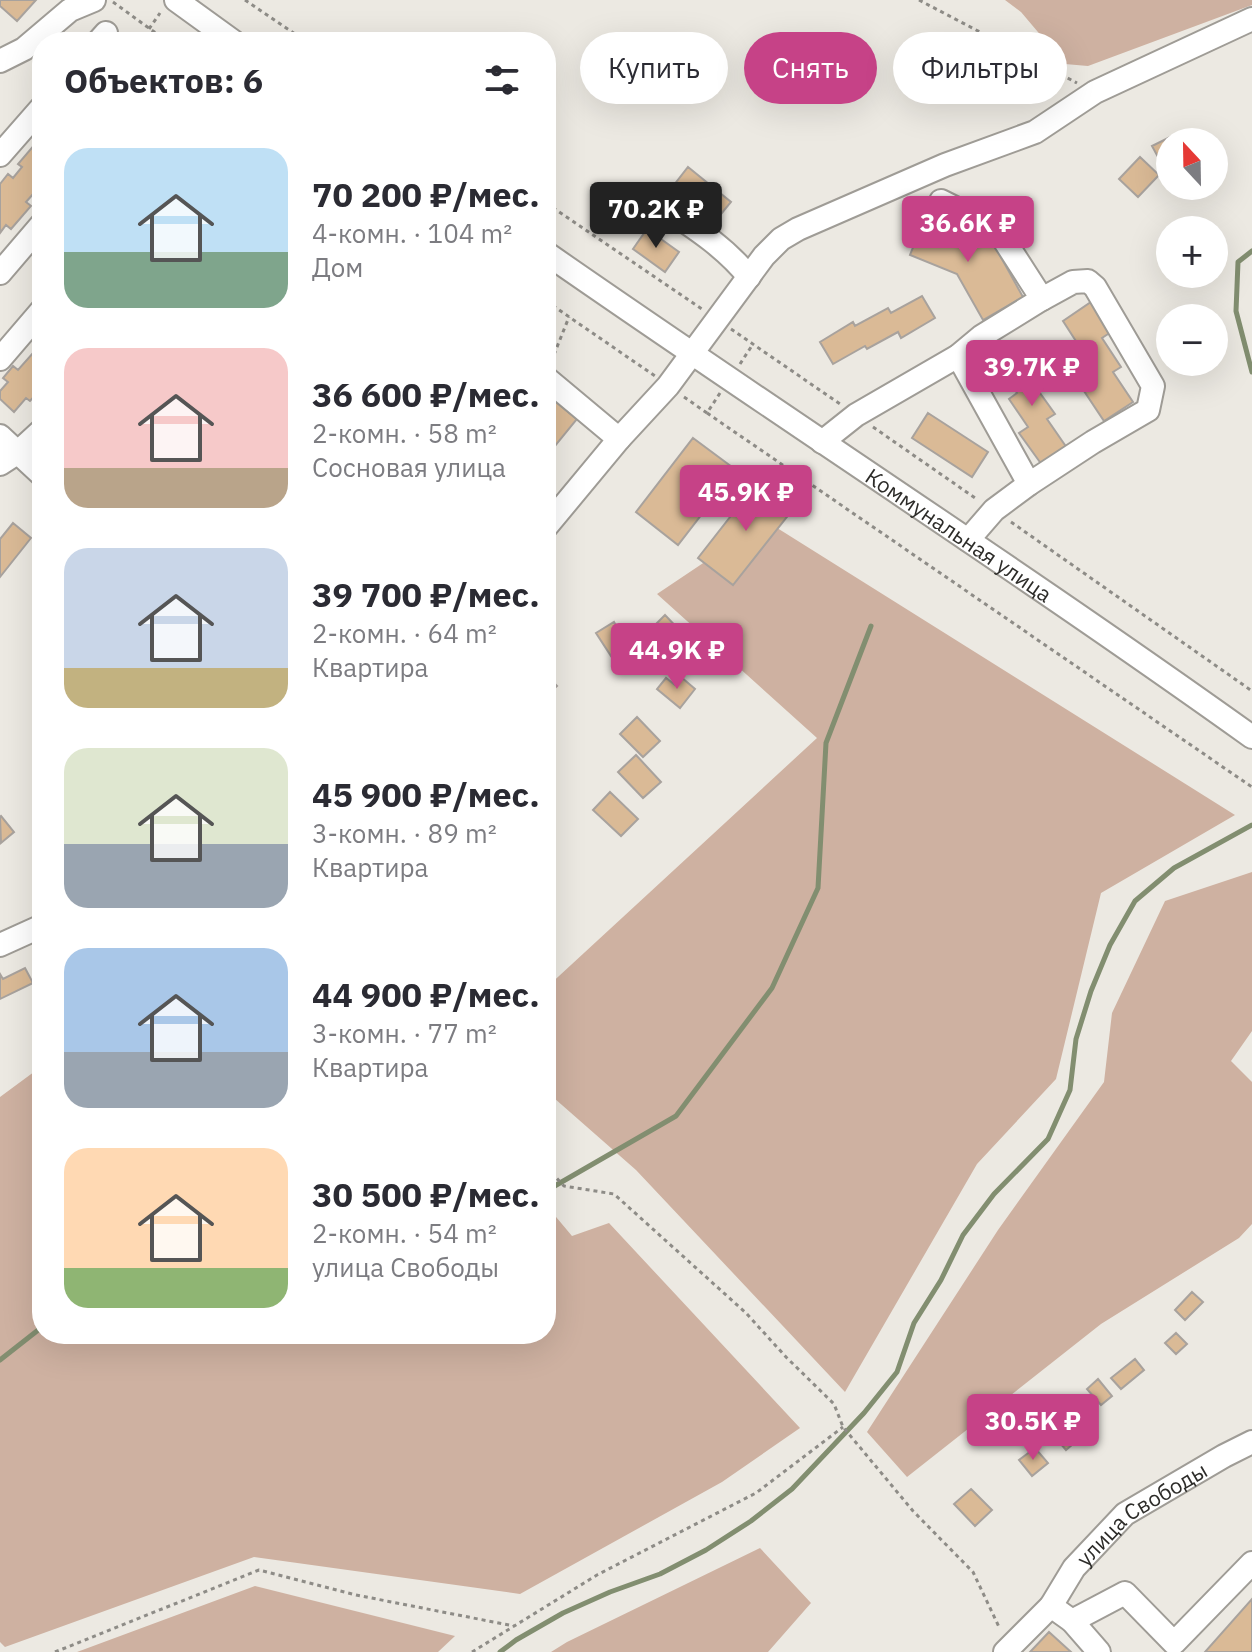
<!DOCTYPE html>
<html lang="ru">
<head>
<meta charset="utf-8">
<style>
  :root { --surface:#fff; --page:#f2f2f3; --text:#2b2b33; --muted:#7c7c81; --accent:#c64287 }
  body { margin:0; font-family:"IBM Plex Sans",sans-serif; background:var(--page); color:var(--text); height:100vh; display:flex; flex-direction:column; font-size:30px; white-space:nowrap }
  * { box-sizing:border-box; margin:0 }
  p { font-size:26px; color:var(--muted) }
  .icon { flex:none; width:44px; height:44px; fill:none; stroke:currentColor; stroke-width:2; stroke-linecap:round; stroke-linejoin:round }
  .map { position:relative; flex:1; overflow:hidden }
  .side { position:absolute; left:32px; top:32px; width:524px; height:1312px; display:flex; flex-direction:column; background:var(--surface); border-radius:32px; box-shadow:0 8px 32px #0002 }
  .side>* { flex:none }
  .hud { position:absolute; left:580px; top:32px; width:552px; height:72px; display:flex; gap:16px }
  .needle { width:52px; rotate:338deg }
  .tools { position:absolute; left:1156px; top:128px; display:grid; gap:16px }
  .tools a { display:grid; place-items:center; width:72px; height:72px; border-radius:50%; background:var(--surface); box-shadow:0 8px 32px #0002; font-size:40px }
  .price { position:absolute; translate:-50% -68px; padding:0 18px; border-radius:8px; background:var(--accent); color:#fff; font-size:26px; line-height:52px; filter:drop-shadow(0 2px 4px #0008) }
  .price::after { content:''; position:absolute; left:50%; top:48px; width:24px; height:18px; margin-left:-12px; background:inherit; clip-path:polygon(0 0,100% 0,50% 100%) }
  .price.active { background:#222; color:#fff }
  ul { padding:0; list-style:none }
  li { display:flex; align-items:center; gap:24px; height:200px; padding:0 32px }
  li span { display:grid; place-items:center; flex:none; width:224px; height:160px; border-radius:24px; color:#555 }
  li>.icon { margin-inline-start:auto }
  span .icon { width:96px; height:96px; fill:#fffc; stroke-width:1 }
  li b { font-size:34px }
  h2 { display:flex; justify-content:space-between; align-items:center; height:96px; padding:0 32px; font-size:34px }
  .tag { padding:0 28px; border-radius:36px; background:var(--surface); box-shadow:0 8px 32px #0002; font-size:28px; line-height:72px }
  .tag.active { background:var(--accent); color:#fff }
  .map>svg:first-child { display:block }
  .green { fill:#ceb1a1 }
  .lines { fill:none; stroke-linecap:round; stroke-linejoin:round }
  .stream { stroke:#828e70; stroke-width:5 }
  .building { fill:#daba96; stroke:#a8a29d; stroke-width:2 }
  .minor-casing { stroke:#9f9c96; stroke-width:26 }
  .path { stroke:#8e8c87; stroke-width:3; stroke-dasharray:4 4; stroke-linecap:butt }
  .minor { stroke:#fff; stroke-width:22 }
  .labels { text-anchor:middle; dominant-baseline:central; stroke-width:6; stroke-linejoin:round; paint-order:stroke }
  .street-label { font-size:22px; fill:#2d2c29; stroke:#f9f7ef }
</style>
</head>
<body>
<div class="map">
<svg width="1252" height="1652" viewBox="0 0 1252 1652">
  <rect width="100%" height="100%" fill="#ece9e2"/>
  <path class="green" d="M1005,0H1252V5L1088,66L1065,64L1021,12Z
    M766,521L1235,815L1101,893L1056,1079L977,1164L845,1392L636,1170L546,1091V988L817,738L657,594Z
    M1252,872V1031L1231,1061L1252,1082V1224L1239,1238L1101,1324L907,1477L867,1432L998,1230L1104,1082L1112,1013L1165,901Z
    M42,1066V1334H546V1205L572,1236L609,1223L800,1428L722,1482L520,1594L254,1557L5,1647L0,1642V1097Z
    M760,1548L811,1603L768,1652H551L567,1642Z
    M255,1586L455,1636L438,1652H77Z"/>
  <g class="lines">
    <path class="stream" d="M1252,251L1238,262L1236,311L1252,372
      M546,1191L676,1116L772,988L818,888L826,743L871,626
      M0,1360L42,1327
      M500,1652L516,1640L563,1613L610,1592L660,1574L706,1550L751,1521L792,1489L864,1413L897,1372L914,1323L941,1280L963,1235L994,1194L1048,1139L1070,1090L1076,1039L1091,991L1110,945L1135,901L1174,868L1252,825"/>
  </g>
  <path class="building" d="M0,0H36L17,21L0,6Z
    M1174,135L1178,142H1170V168L1165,170L1152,146Z
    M42,136V184L26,202L31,206L11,229L6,225L0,233V184L8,174L13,178L22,167L18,164Z
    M1140,157L1159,175L1138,197L1119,179Z
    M688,167L731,202L712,225L670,190Z
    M926,215L992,241L1023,297L983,320L957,274L910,255Z
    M647,229L679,252L665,272L633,249Z
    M922,296L935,318L901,338L898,332L867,349L865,346L833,364L820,342L853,322L855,326L888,308L891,313Z
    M1091,302L1111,332L1102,338L1121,367L1113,372L1133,402L1104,421L1084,391L1093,385L1072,354L1081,349L1063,321Z
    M42,343V380L37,386L41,389L30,401L26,398L14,412L0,399V391L8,382L3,378L13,366L18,370Z
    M1020,349L1043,381L1035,386L1055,414L1047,419L1067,448L1042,465L1019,433L1028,427L1009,399L1017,393L998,365Z
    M550,397L577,419L546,457V402Z
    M928,413L988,452L972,477L912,438Z
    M693,438L736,470L678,545L636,512Z
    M759,480L794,508L733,585L698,558Z
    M13,523L31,538L0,577V539Z
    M665,615L685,636L667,653L648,632Z
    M614,622L628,645L611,656L596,633Z
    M546,675L557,686L546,696Z
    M681,677L695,689L680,708L657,689L666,678L675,685Z
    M637,717L660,741L643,757L620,734Z
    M636,755L661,782L643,798L618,772Z
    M610,792L638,819L621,836L593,810Z
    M1,816L14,832L1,843L0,817Z
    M25,968L33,983L0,999V974L3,979Z
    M1192,1292L1203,1302L1185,1320L1175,1310Z
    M1176,1333L1187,1344L1176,1354L1165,1343Z
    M1135,1359L1144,1370L1121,1389L1111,1378Z
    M1098,1379L1112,1396L1101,1405L1087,1389Z
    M1069,1425L1080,1438L1066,1450L1055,1437Z
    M1035,1448L1048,1463L1032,1476L1019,1460Z
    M971,1489L992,1510L975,1526L954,1504Z
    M1252,1599V1652H1205Z
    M1049,1632L1071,1652H1030Z"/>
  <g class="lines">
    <g class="minor-casing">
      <g id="minor">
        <path d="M176,0L234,42"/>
        <path d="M98,42L106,33"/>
        <path d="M0,61L24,49L70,10L94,0"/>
        <path d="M0,155L42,107"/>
        <path d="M665,208C695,228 726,248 749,277"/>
        <path id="s1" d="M546,253C780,416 1020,571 1252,737"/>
        <path d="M0,273L42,224"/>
        <path d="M958,356L1029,484"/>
        <path d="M0,359L42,310"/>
        <path d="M546,378L619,439"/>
        <path d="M0,436L42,475"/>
        <path d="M822,442L856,415L958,356L982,336L1042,299L997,229L941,201"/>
        <path d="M0,464L17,453L42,430"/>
        <path d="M546,527L619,439L668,386L764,256L781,239L798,229L945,165L1035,132L1095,92L1252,19"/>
        <path d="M968,540L994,510L1029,484L1093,442L1148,410L1153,386L1095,287L1088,281L1073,282L1042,299"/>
        <path d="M0,945L42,926"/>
        <path id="s2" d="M1051,1606L1074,1568L1125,1514L1224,1456L1252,1442"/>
        <path d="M1072,1621L1099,1652"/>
        <path d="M1005,1652L1051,1606L1072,1621L1125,1593L1174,1643L1252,1563"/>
      </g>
    </g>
    <path class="path" d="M245,0L307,42
      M919,0L1077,83
      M113,2L168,42
      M149,29L160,13
      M546,203L702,309
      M546,301L655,376
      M731,329L840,404
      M551,362L569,317
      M740,364L753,344
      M720,393L707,413L1252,787
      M684,397L707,413
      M873,427L978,500
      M1011,522L1252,691
      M546,1167L564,1186L614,1194L746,1313L786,1357L834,1404L843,1427L913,1511L973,1572L1000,1629
      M55,1652L259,1570L356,1595L514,1626
      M472,1652L597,1575L756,1493L843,1427"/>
    <use href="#minor" class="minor"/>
  </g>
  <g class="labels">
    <g class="street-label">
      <text stroke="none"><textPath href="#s1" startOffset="500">Коммунальная улица</textPath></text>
      <text stroke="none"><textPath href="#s2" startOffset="132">улица Свободы</textPath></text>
    </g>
  </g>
</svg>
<div class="tools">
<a><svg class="needle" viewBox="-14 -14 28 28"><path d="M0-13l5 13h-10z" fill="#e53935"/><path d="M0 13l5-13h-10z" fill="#7c7c81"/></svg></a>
<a>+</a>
<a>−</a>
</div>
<b class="price active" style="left:656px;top:250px">70.2K ₽</b>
<b class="price" style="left:968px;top:264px">36.6K ₽</b>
<b class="price" style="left:1032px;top:408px">39.7K ₽</b>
<b class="price" style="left:746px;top:533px">45.9K ₽</b>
<b class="price" style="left:677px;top:691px">44.9K ₽</b>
<b class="price" style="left:1033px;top:1462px">30.5K ₽</b>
<div class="hud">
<a class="tag">Купить</a>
<a class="tag active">Снять</a>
<a class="tag">Фильтры</a>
</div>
<section class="side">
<h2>Объектов: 6<svg class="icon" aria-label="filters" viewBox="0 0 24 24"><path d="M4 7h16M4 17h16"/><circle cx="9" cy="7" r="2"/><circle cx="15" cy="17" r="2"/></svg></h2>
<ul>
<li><span style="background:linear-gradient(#bfe0f5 65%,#7fa58c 0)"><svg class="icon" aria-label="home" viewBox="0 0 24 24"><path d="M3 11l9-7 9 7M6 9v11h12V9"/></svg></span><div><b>70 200 ₽/мес.</b><p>4-комн. · 104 m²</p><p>Дом</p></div></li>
<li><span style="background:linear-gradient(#f6c9c9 75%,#b9a48a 0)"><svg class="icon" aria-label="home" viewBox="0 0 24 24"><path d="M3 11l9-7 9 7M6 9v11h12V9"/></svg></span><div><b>36 600 ₽/мес.</b><p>2-комн. · 58 m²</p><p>Сосновая улица</p></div></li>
<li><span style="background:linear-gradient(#c9d6e8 75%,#c2b280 0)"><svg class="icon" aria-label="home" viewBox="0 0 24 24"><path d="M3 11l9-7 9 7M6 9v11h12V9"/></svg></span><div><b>39 700 ₽/мес.</b><p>2-комн. · 64 m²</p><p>Квартира</p></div></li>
<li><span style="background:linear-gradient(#dfe7d0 60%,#9aa5b1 0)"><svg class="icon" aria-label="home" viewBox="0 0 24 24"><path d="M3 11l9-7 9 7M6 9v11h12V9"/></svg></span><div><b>45 900 ₽/мес.</b><p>3-комн. · 89 m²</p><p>Квартира</p></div></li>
<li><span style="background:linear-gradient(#a9c7e8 65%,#9aa5b1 0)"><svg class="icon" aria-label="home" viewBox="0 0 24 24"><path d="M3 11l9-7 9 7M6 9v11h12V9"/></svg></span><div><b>44 900 ₽/мес.</b><p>3-комн. · 77 m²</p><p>Квартира</p></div></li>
<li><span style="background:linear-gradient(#ffd9b3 75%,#8fb573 0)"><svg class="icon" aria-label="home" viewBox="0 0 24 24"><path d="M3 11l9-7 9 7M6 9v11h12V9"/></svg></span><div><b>30 500 ₽/мес.</b><p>2-комн. · 54 m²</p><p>улица Свободы</p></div></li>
</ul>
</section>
</div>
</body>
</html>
